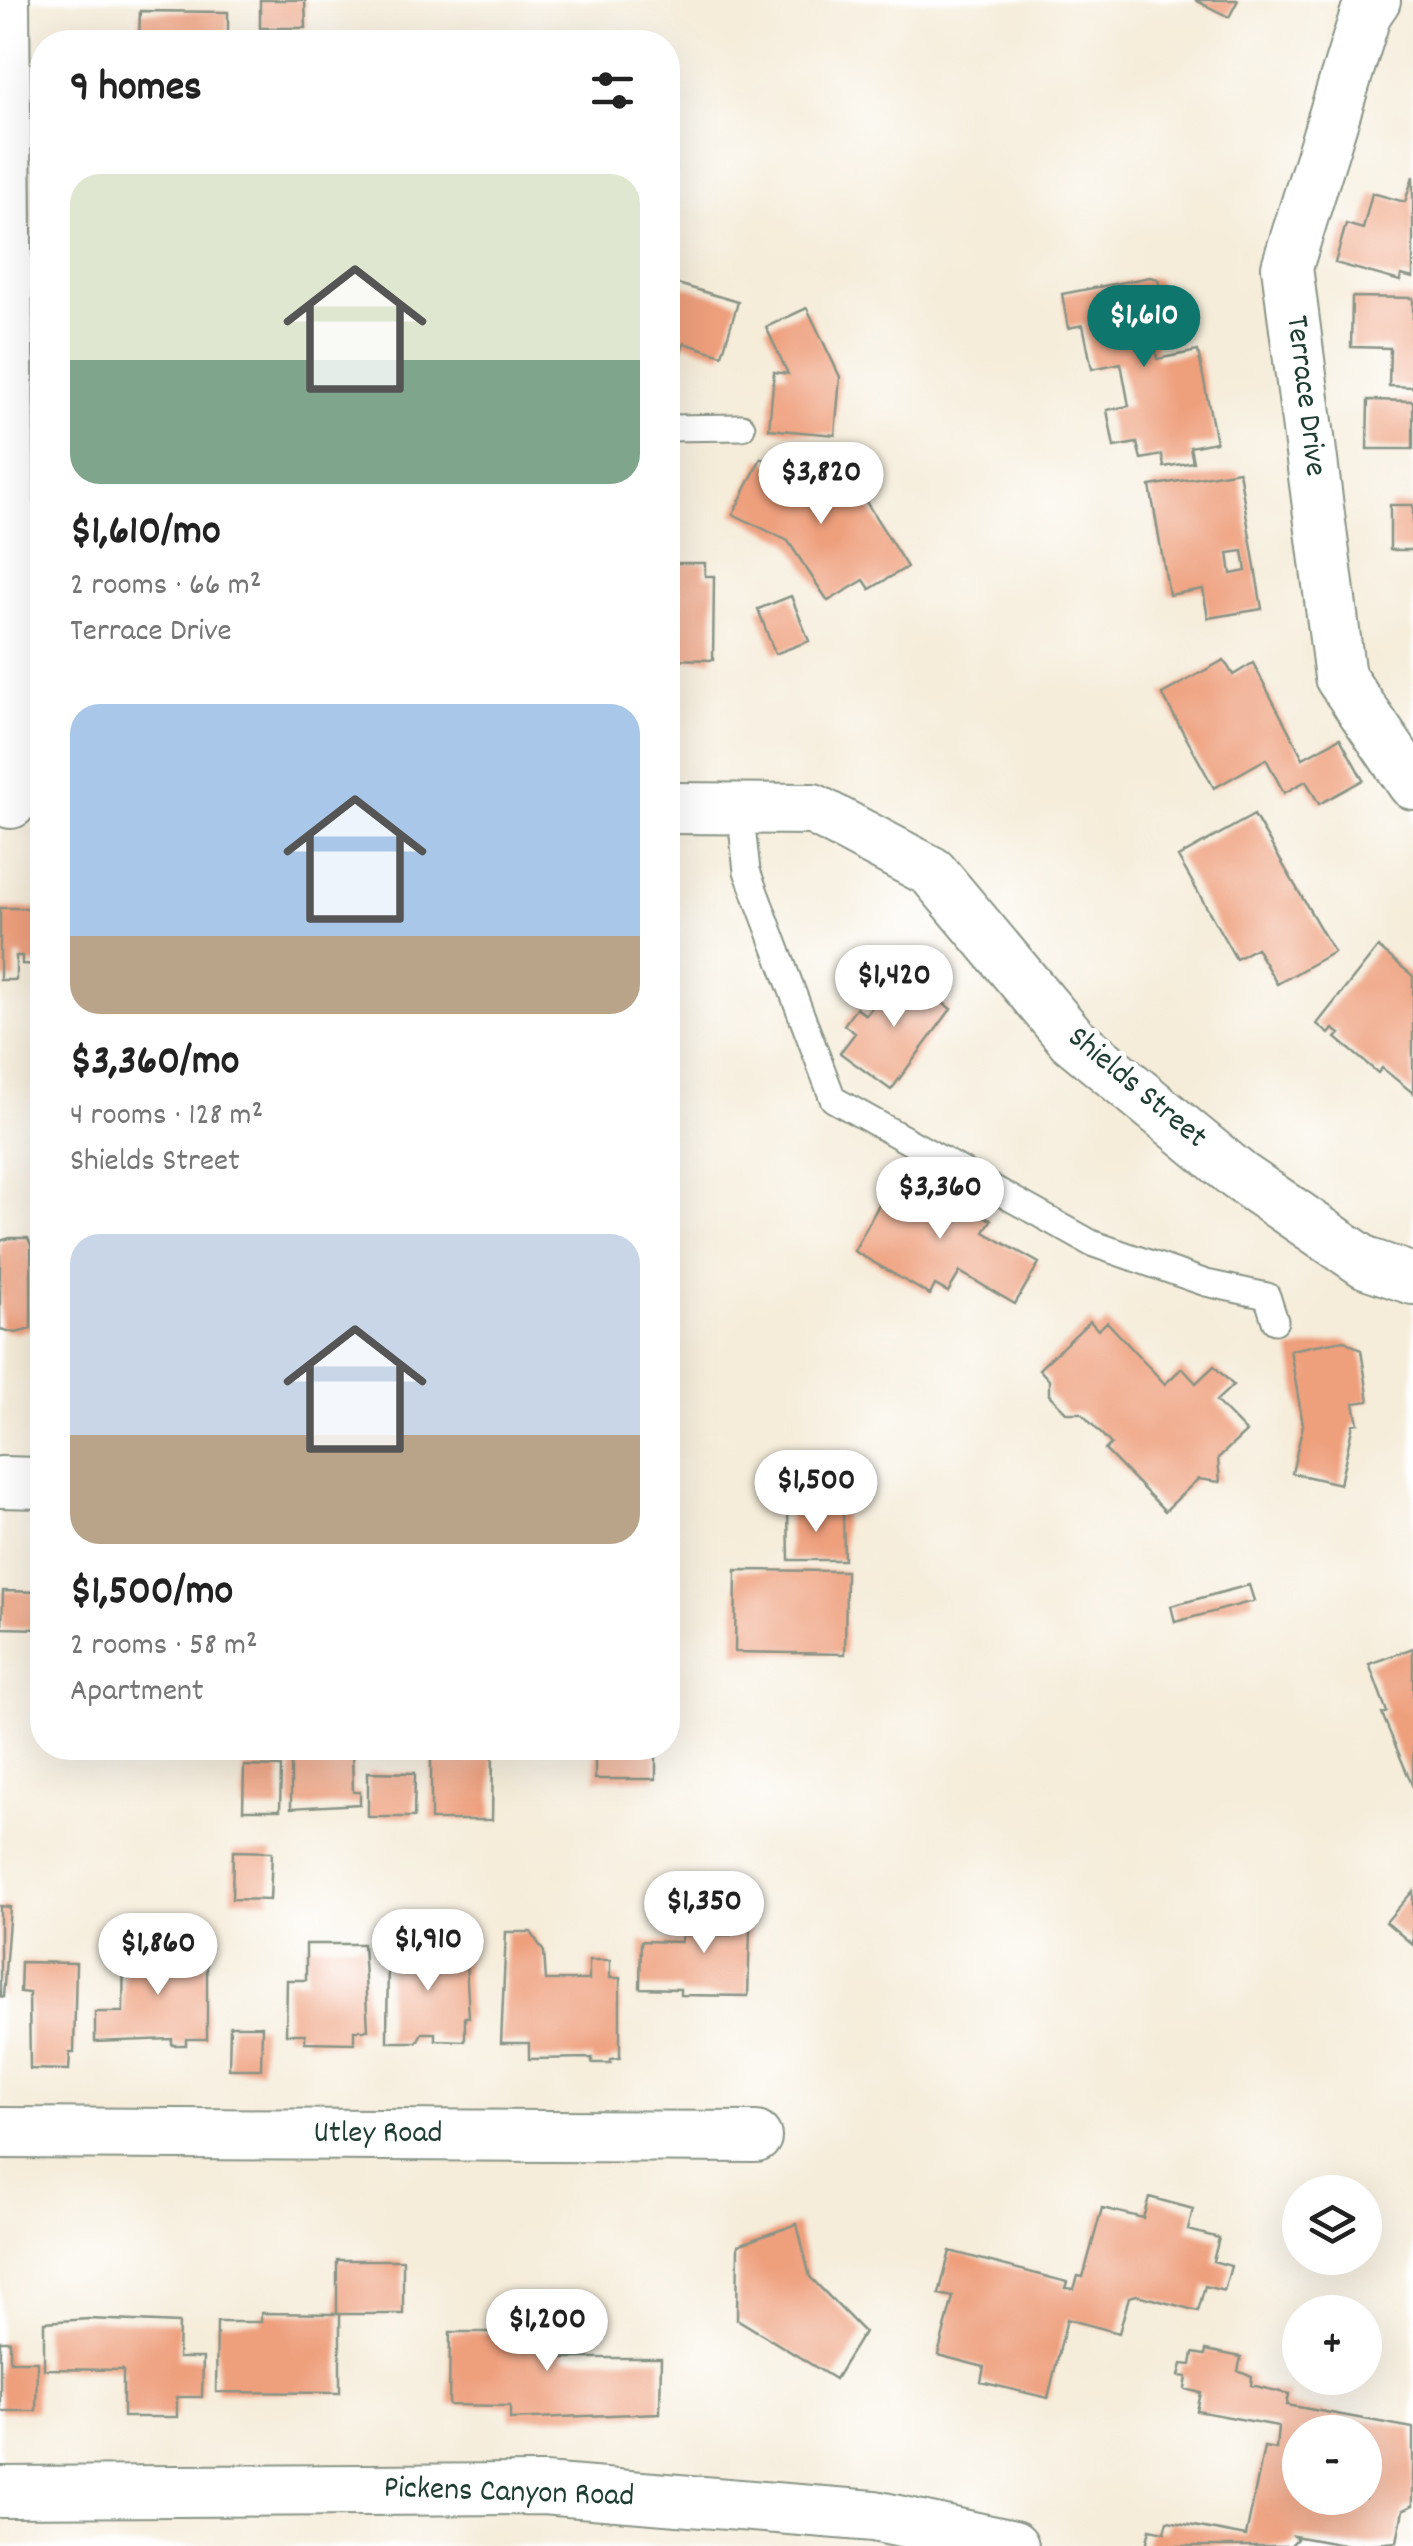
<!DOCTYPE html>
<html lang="en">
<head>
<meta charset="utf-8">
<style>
  :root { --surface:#fff; --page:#f6f6f6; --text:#222; --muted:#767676; --accent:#0f766e }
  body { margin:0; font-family:Dekko,sans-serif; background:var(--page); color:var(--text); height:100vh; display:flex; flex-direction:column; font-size:38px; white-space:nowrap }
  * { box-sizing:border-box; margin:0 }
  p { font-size:32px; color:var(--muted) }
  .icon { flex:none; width:55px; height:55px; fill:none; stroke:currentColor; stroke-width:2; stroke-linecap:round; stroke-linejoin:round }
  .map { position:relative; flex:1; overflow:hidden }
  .drawer { position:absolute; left:30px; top:30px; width:650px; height:1730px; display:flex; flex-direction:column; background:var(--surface); border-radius:40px; box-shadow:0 10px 40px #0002 }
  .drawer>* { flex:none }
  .buttons { position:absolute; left:1282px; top:2175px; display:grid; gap:20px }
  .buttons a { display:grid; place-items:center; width:100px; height:100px; border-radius:50%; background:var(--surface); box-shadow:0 10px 40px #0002; font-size:50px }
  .price { position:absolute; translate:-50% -85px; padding:0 22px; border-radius:35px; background:#fff; color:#222; font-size:32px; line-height:65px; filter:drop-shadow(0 2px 5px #0008) }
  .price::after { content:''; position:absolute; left:50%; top:60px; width:30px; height:22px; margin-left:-15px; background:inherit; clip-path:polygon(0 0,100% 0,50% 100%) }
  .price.on { background:var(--accent); color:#fff }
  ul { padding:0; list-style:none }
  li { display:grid; align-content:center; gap:20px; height:530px; padding:0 40px }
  li span { display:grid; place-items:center; height:310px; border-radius:30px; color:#555 }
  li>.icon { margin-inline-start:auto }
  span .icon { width:180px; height:180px; fill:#fffc; stroke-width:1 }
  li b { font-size:42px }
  h2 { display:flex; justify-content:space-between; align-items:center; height:120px; padding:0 40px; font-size:42px }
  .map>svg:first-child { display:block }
  .building { fill:#ee9f7c; fill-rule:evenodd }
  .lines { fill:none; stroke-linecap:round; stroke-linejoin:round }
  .lane-casing { stroke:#8a9486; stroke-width:29 }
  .street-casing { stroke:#8a9486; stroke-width:54 }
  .lane { stroke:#fff; stroke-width:25 }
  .street { stroke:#fff; stroke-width:50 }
  .labels { text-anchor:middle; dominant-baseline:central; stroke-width:10; stroke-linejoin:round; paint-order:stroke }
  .street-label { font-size:32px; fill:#1f3d34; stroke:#fff }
</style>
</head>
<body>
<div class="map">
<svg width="1413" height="2546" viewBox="0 0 1413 2546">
  <rect width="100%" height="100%" fill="#fff"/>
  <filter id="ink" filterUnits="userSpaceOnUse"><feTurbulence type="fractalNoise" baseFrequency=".01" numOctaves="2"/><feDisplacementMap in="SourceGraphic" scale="20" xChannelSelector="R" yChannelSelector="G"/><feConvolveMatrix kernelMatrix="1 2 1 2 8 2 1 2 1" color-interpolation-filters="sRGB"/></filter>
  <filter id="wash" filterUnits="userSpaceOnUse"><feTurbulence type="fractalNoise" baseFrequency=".0048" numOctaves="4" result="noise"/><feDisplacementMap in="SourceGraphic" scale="40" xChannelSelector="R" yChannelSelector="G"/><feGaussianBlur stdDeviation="2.25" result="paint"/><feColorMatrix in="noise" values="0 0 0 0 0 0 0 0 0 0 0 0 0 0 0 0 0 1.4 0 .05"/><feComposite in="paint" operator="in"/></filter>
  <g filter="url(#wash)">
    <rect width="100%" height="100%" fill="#f5ecd9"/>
    <g id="blocks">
      <path class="building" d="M260,0H305L306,28H260Z
        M1195,0H1238L1229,17Z
        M140,11L228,12V42H139Z
        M1413,176V278L1401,275L1400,281L1335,263L1346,224L1363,229L1372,193L1405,202Z
        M1150,277L1158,279L1169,336L1155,338L1157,359L1198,351L1216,442L1190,447L1193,462L1164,467L1162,455L1141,459L1137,443L1114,447L1107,410L1129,406L1121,363L1092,369L1083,325L1068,328L1062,294Z
        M668,281L738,302L722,355L684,343L675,372L668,369Z
        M1352,297L1413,298V387L1389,386L1390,348L1351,347Z
        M807,308L840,377L835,435L769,429L774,372L788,374L766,327Z
        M1368,400L1413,401V449H1367Z
        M761,458L794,475L802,459L810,464L807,470L863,497L907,567L870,589L864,580L828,601L788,541L733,514Z
        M1239,471L1262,609L1208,618L1203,589L1169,595L1150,486ZM1243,551L1246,571L1231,574L1228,553Z
        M1390,505H1413V550H1390Z
        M668,563H705V576H714L713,660L668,659Z
        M791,596L809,641L775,654L758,609Z
        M1224,660L1233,675L1253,663L1303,758L1340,738L1363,780L1319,804L1306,781L1284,793L1266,759L1214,788L1162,694Z
        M1254,815L1334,952L1277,984L1256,948L1236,959L1178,857Z
        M0,908H42V965L22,964V956H16V980H0Z
        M1378,947L1413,976V1093L1382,1068L1378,1073L1336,1038L1340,1034L1333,1029L1329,1034L1317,1024Z
        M898,970L951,1009L891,1090L840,1053L855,1033L844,1025L856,1008L866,1015L887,987L886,980Z
        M899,1167L991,1220L984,1232L1039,1263L1015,1304L960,1272L948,1292L935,1285L930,1295L854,1251Z
        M10,1238H28L31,1245V1329L16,1333L0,1329V1241Z
        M668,1284H675L674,1346H668Z
        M1090,1321L1098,1330L1107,1322L1165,1384L1182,1368L1196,1383L1214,1366L1233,1385L1216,1401L1246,1432L1218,1458L1220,1482L1198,1479L1165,1511L1105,1450L1111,1444L1081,1413H1067L1049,1395V1380L1039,1369Z
        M1343,1340L1361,1350L1369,1401L1354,1403L1358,1423L1353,1424L1340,1484L1292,1473L1303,1425L1290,1350Z
        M843,1509L844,1560H789L788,1510Z
        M736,1570L846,1571L845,1654L735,1652Z
        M1249,1585L1254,1601L1175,1622L1171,1606Z
        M3,1591L42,1592V1629L2,1628Z
        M1413,1648V1787L1382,1714L1387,1712L1369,1664Z
        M291,1748H352L353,1792H360V1804L291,1808Z
        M431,1748H493L492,1820H431Z
        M590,1748H661L656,1752V1779H595V1751Z
        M244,1766L281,1767L280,1810H243Z
        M368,1772L415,1773L414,1817H368Z
        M233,1851L272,1852L270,1900L232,1899Z
        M1413,1891V1945L1386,1922Z
        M710,1896L751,1897L748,1996L680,1995V1989L640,1988L641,1941L681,1942L682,1935H731L725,1932V1922H710Z
        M0,1906L10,1907L3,1997L0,1996Z
        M506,1932H531L544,1952L546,1980H589V1960H610V1978H620V2058L611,2059V2063H592V2058L529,2059V2043H501Z
        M161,1938H177V1962H207V2039H186V2045H172V2039L95,2042V2012H123L124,1944H161Z
        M306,1944H363L368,2030H354V2043L305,2042V2034H286L287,1980H306Z
        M435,1944H465L469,2017H465V2041L435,2040V2033H422L417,2042H387L388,1950L435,1951Z
        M21,1962L76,1963L74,2053H70L69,2070L30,2069L29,1993L20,1992Z
        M230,2026H262L261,2069H229Z
        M1149,2197L1193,2209L1188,2230L1219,2238L1213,2261L1231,2266L1224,2291L1205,2286L1198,2311L1137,2295L1129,2297L1119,2333L1067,2319L1048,2398L981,2382L984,2367L938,2355L953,2297L939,2294L950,2251L1067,2282L1065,2288L1074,2289L1078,2276L1083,2277L1102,2208L1143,2218Z
        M797,2224L810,2277L864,2332L835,2379L737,2319L738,2245Z
        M337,2260H403V2314H337Z
        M261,2313L340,2314V2393L216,2392L217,2322H261Z
        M509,2313H564V2358H661L660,2413L510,2419V2406L449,2405L450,2332H509Z
        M89,2319L179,2323L178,2358H203L202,2397H177V2417H123V2370L44,2369V2322Z
        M0,2341H10V2361H37L36,2411H0Z
        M1206,2350L1241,2357L1238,2371L1252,2377L1251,2385L1289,2394L1287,2405L1413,2428V2505L1403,2510L1397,2542L1349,2546L1294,2536L1297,2539L1290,2546H1146L1150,2529L1165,2532L1168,2521L1246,2536L1264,2447L1276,2449L1278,2426L1197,2411L1201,2393L1185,2389L1187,2377L1179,2376L1182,2364L1191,2365L1193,2353L1205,2355ZM1300,2432H1365L1369,2441L1365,2498H1300Z"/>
    </g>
  </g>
  <g filter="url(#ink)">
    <use href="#blocks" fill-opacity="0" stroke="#8a9486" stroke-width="2.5"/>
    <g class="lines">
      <g class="lane-casing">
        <path id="lane" d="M668,428L742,427
          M740,809L747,871L833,1099L1091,1243L1206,1283L1267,1296L1275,1321"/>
      </g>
      <g class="street-casing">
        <path id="street" d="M4,0L11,803
          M1375,0L1366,13L1287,267L1340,677L1413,784
          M668,808L813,809L932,872L1072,1039L1239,1176L1366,1263L1413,1279
          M0,1482L42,1483
          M0,2133L756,2137
          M0,2492L543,2489L874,2516L1013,2546"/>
      </g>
      <use href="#lane" class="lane"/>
      <use href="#street" class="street"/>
    </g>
  </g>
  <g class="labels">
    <g class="street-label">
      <text transform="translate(1304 396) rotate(83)">Terrace Drive</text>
      <text transform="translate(1136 1089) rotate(40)">Shields Street</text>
      <text x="378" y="2135">Utley Road</text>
      <text transform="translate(509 2494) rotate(2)">Pickens Canyon Road</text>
    </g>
  </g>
</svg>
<div class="buttons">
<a><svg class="icon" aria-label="layers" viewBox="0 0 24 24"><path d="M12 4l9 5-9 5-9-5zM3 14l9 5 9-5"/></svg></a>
<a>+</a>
<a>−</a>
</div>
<b class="price on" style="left:1144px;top:370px">$1,610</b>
<b class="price" style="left:821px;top:527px">$3,820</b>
<b class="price" style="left:894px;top:1030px">$1,420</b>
<b class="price" style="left:940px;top:1242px">$3,360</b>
<b class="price" style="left:816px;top:1535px">$1,500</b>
<b class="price" style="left:704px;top:1956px">$1,350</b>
<b class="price" style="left:428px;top:1994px">$1,910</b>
<b class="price" style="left:158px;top:1998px">$1,860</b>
<b class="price" style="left:547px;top:2374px">$1,200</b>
<section class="drawer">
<h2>9 homes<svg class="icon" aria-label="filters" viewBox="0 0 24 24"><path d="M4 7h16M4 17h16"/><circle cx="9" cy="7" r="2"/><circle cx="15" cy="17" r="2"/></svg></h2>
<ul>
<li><span style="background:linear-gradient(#dfe7d0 60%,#7fa58c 0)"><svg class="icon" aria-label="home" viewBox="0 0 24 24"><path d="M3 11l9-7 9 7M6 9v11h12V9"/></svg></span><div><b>$1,610/mo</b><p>2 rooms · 66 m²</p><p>Terrace Drive</p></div></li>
<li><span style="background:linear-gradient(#a9c7e8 75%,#b9a48a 0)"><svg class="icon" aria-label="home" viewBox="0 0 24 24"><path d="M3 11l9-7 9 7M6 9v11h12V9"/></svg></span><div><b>$3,360/mo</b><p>4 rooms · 128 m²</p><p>Shields Street</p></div></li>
<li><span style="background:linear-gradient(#c9d6e8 65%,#b9a48a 0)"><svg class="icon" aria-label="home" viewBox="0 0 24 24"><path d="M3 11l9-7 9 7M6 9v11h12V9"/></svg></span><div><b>$1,500/mo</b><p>2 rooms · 58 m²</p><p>Apartment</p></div></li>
</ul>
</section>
</div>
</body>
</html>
